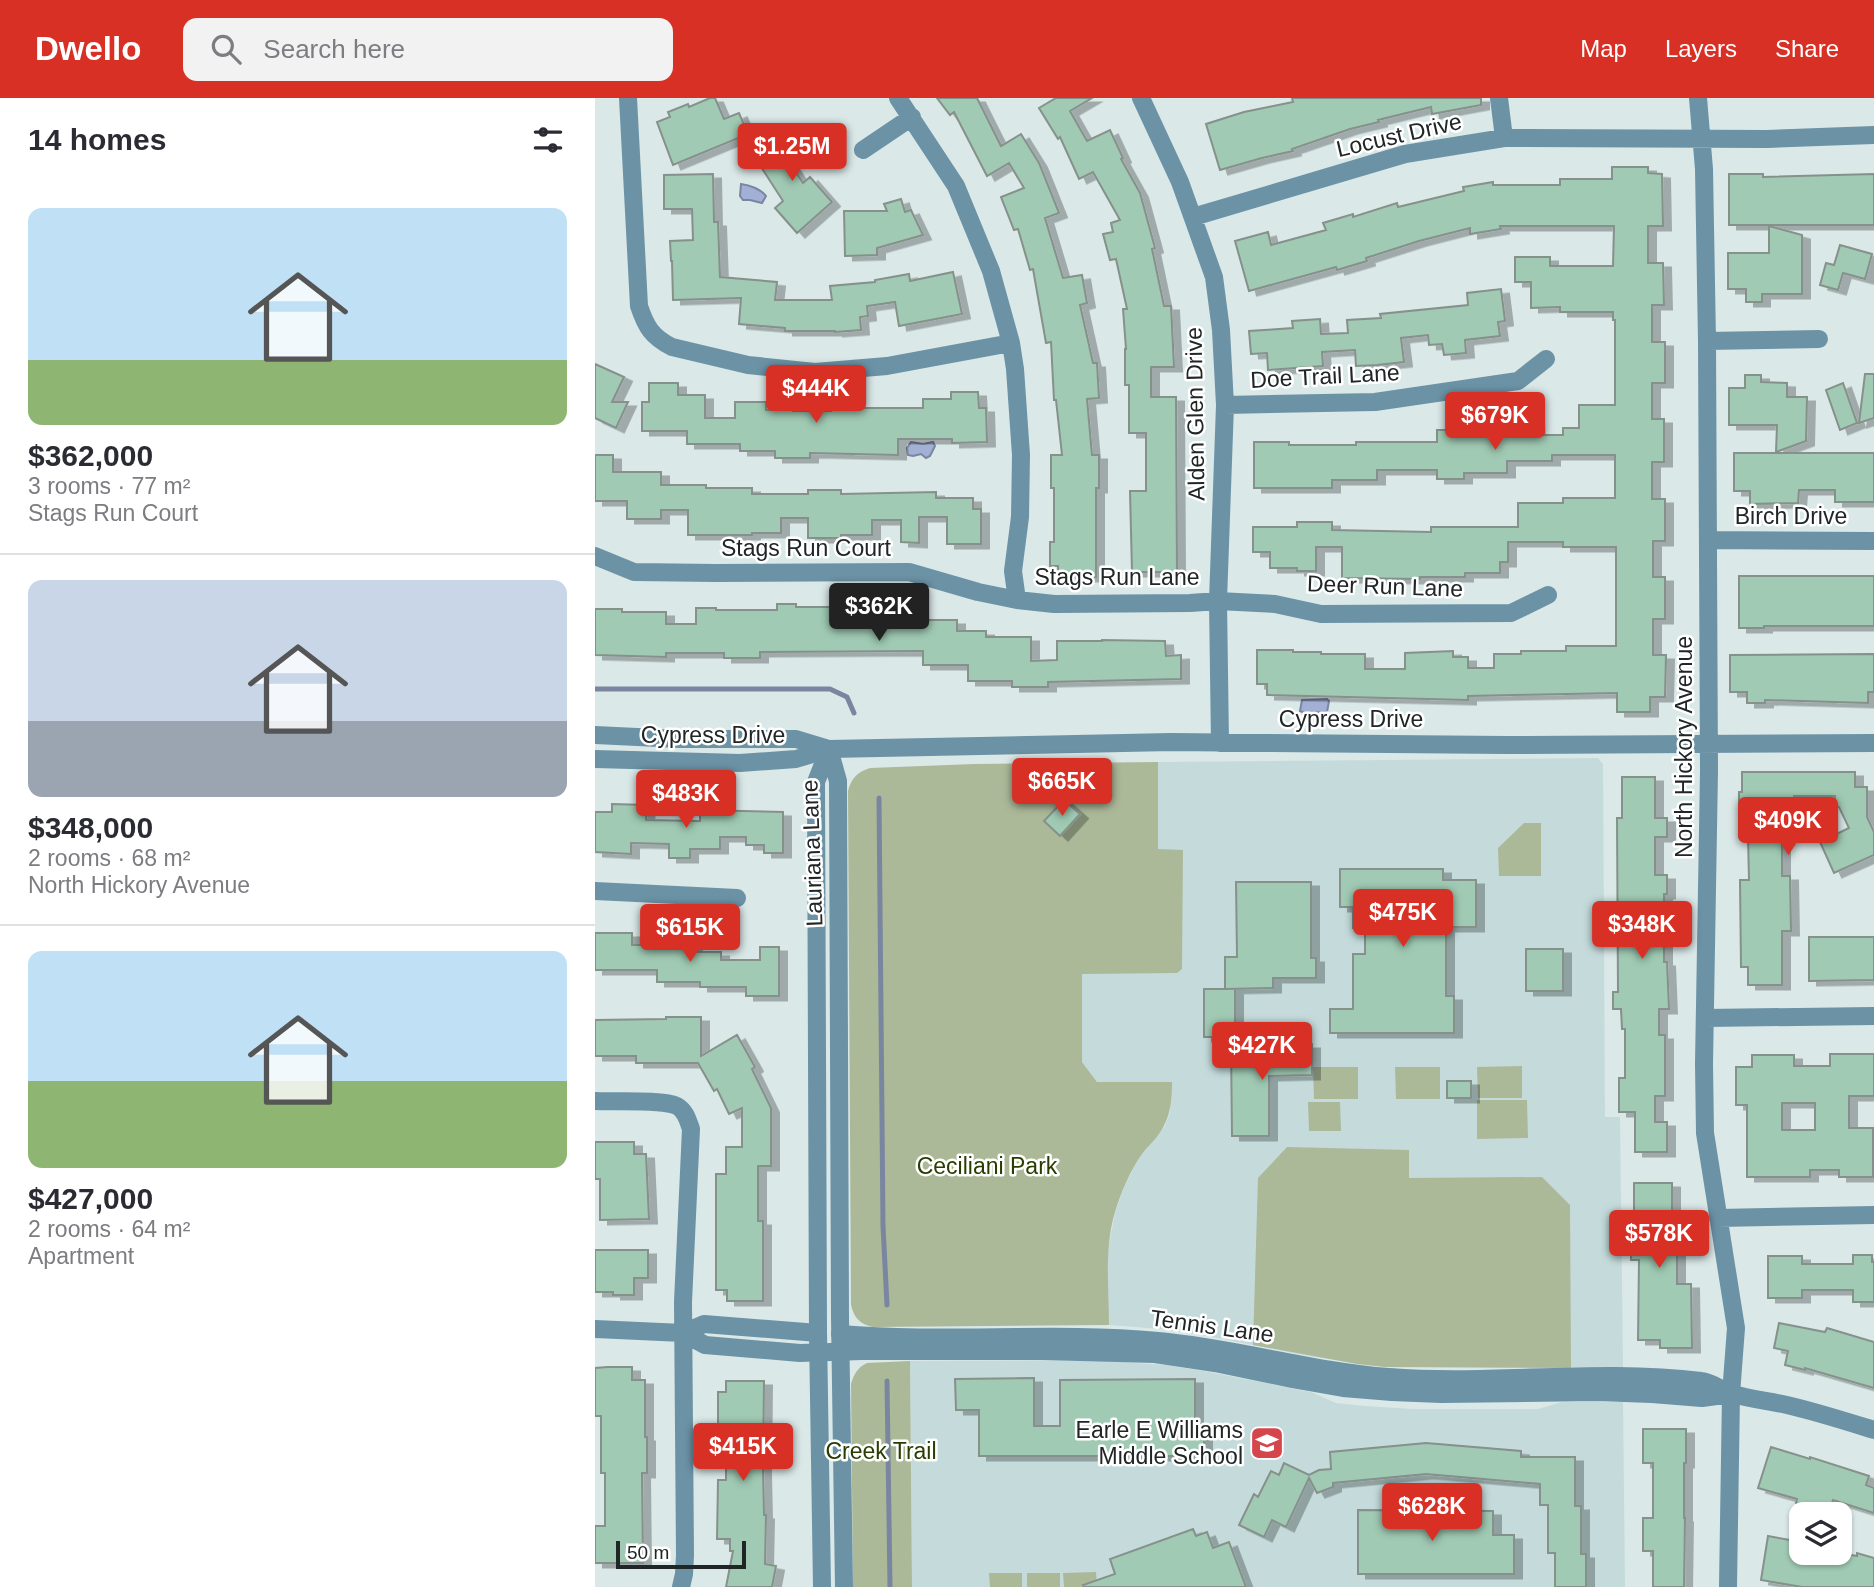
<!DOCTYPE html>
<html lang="en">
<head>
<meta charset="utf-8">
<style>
  :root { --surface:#fff; --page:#f2f2f3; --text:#2b2b33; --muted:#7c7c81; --line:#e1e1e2; --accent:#d93025 }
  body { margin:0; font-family:Helvetica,sans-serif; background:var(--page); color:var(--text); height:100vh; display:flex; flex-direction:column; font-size:26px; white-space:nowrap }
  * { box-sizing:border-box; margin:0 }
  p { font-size:23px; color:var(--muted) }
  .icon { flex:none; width:38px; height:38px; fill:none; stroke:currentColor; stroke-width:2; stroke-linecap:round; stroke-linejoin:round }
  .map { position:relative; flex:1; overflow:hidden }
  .side { display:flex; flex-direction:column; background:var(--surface); width:595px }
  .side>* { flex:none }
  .tools { position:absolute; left:1194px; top:1404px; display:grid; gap:14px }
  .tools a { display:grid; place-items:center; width:63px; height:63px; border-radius:14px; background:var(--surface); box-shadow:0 2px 5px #0004; font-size:35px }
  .scale { position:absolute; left:21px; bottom:18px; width:130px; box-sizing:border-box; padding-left:7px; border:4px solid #202525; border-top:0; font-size:19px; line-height:24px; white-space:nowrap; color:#202525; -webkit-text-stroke:5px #fff; paint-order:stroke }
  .price { position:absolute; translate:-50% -60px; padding:0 16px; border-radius:7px; background:var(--accent); color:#fff; font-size:23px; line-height:46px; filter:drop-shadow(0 2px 4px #0008) }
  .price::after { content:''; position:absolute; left:50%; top:42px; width:21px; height:16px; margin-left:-10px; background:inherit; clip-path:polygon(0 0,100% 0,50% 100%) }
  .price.current { background:#222; color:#fff }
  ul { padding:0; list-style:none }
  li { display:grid; align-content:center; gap:14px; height:371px; padding:0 28px }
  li+li { border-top:2px solid var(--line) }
  li span { display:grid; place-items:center; height:217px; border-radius:14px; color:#555 }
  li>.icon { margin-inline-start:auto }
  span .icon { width:126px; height:126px; fill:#fffc; stroke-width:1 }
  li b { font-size:30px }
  h2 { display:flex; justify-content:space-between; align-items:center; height:84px; padding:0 28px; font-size:30px }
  header { display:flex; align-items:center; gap:42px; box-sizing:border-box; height:98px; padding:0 35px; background:var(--accent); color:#fff }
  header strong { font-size:33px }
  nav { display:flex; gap:38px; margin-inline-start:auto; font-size:24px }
  .search { width:490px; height:63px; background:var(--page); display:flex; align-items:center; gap:18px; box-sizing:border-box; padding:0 24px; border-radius:14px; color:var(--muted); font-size:26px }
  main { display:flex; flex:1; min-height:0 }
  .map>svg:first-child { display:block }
  .built { fill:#c5dbdb }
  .green { fill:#abb999 }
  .water { fill:#a1b0d4; stroke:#7a86a0; stroke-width:2 }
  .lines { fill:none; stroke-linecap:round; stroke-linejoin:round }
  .stream { stroke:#7a86a0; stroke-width:5 }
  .building { fill:#a0cab3; stroke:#86918b; stroke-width:2; fill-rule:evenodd; filter:url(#shadow) }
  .minor { stroke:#6c92a6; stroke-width:18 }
  .tertiary { stroke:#6c92a6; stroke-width:18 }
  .labels { text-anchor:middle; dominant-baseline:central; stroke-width:5; stroke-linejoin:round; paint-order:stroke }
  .street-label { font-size:23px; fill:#202525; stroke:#fff }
  .park-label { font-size:23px; fill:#2a3d01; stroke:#fff }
  .poi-label { font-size:23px; fill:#202525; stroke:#fff; text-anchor:end }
</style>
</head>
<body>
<header>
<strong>Dwello</strong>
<div class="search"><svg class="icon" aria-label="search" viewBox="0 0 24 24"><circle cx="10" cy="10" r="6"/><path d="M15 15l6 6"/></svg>Search here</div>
<nav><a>Map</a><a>Layers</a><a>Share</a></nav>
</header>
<main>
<section class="side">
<h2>14 homes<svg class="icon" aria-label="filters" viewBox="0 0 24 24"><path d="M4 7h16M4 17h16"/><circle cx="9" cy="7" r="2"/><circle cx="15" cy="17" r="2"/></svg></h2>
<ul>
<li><span style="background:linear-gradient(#bfe0f5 70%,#8fb573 0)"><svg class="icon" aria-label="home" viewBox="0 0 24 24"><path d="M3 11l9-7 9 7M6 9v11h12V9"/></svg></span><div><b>$362,000</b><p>3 rooms · 77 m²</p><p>Stags Run Court</p></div></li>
<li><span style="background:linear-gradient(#c9d6e8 65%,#9aa5b1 0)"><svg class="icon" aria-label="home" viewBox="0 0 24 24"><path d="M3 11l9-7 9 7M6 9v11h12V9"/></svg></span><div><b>$348,000</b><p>2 rooms · 68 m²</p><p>North Hickory Avenue</p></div></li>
<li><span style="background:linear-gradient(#bfe0f5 60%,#8fb573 0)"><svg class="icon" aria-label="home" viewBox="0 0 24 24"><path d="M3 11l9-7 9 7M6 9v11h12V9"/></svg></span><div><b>$427,000</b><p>2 rooms · 64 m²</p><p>Apartment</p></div></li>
</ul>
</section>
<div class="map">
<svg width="1279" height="1489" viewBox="0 0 1279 1489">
  <defs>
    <filter id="shadow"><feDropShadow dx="8" dy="4.5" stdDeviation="0" flood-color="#0004"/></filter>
  </defs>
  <rect width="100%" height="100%" fill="#dae8e8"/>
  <path class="built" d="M1003,660L1008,666L1010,1019H1025L1028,1270L790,1269L713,1258L612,1238L566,1231L514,1227L512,1157L520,1115L529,1089L540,1067L548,1054L570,1028L575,1014L576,984H502L487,964V875H582L587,752H563V664Z
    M496,1262L571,1267L614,1274L716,1294L741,1305L770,1308L817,1311H943L967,1304H1028L1030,1489H317L315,1263Z"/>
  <path class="green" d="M563,664V751L588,752L587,871L582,875L487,876V964L502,984H577C577,1005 575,1023 561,1040C557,1045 551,1050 547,1056C535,1073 526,1094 520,1114C509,1151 514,1189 514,1227L278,1229C265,1226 259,1220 256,1207L253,693C256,681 262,674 275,670L379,666Z
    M929,725H946V778H904L903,750Z
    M927,968V1000H883L882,969Z
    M718,969H763V1001H719Z
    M800,969H845V1001H801Z
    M882,1002H932L933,1040L882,1041Z
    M713,1004H745L746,1033H714Z
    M692,1049L814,1052V1080L947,1079L975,1107L976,1270L790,1269L762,1266L658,1247L663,1080Z
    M315,1263L317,1489H258L256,1286C259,1276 263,1269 272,1265Z
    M501,1474L502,1489H469L468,1475Z
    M394,1475H427V1489H395Z
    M432,1475H465V1489H432Z"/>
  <path class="water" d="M146,86C154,87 166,91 171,98L167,105L155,102H148L145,98Z
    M316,344L328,346L338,344L340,348L335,358L331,360L326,356L318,358L313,357L312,350Z
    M732,601L734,603L732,614L710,615L705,613L707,602Z"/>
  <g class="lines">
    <path class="stream" d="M0,591H235L252,599L259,615
      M284,700L288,1128L292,1207
      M292,1283L295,1489"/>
  </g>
  <path class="building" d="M115,0H120L129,21L144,15L153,36L78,67L62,24L75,19L73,14L93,6L94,9Z
    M342,0H382L406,48L426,36L444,65L464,115L450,120L468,180L487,177L492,205L485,207L498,265H502L504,300L492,301L497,357H504V390H501V479H463V468H455V444H459V390H456V357H467L461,302H459L456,244L451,245L438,171L435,172L423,131L419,132L406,99L429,90L414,65L392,78L359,14L355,17Z
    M461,0H497L475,13L492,43L515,32L528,60L526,61L545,95L560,150L557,151L569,208H576L579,269H556V299H581L582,474H537L535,393H551V335H534V287H530V251H531L528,211H532L521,161L515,162L508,136L518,134L516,125L525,122L498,74L484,81L465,39L463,41L444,10Z
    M697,0H886V7L837,16L836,9L783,22L784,24L755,31L697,51L698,53L667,60L625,72L611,26L649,14L698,4Z
    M200,31L210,46L191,59L208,85L215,79L237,104L202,135L180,110L188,103L159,58Z
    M1017,69H1053V75L1067,76L1068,128H1053V165H1068L1069,207H1057V244H1070V285H1057V321H1069V364H1057V401H1070V443H1058V479H1070V521H1058V557H1071L1070,599H1055V614H1022V595L873,598V602L672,597V586H662V552H698V554H726V556H770V571H810V555L858,553V559H873V570H899V556H926V553H971V548H1021V449H968V444H913V464H905V475H870V479H825V481L747,480V449H721V473H702V470H675V454H658V429H702V424H737V432L836,434V429H923V405H968V400H1020V357H957V363H912V375H869V381H842V372H782V382H737V390H659V344H694V347H761V344H842V332H877V327H921V324H941L942,337H968V330H984V307H1020V222H1018V214H965V209L936,210V184H920V159H955V168H1018L1019,128H905L906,131L875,136V130L824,143L771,160L772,163L742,172L741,169L654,193L640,143L673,134L676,147L731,132L728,125L758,116V119L802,105L803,109L869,93L868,89L898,84V87H965V81H1017Z
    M118,76L119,124H123L125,179L182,184L180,202H237L235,188L280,184V182L314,176L315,183L358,174L367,216L304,228L300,204L272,208L273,218L265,219L266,232L240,234V233H190V230L144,226L146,200L78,202L77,163H76L75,143L98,142L97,111H69V77Z
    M1134,76H1168V79L1279,76V127H1134Z
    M306,101L310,114L316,112L328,137L282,150V157L250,158L249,113H292L289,106Z
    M1174,128L1207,137V196H1167V204H1151V191H1133V155H1174Z
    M1245,147L1277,156L1270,181L1248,175L1243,192L1225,187L1231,165L1239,167Z
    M906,191L910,223L903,224L905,238L870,242L871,255L849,257L847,246L834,247L833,237L806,240L809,264L782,267L761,268L760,252L727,254L728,268L673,272L672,255L656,256L654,233L698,230L697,223L725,221L726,236L753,235L752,222L786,220L785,216L873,207L872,195Z
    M0,266L29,279L17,304H33L21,330L0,320Z
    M1270,276H1279V320L1264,325Z
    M1150,277H1166V284L1192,285V299H1212L1211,343L1181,354L1182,327H1134V290H1150Z
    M54,285H83V297H110V320H140V304H171V312L198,311V313H236V308H258V310H328V301H356V294H383L384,310H391L392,344L357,345V341H303V357L215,355V360H180V353H145V346H92V333H47V304H54Z
    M1248,285L1262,325L1245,332L1231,292Z
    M1139,355H1279V404H1240V392H1204L1203,405L1155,406V393H1139Z
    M0,357H18V374H66V387H111V390H157V396H213V392H246V396L341,394V400H378V411H386V446H352V419H324V445L306,444V422H277V437H246V440H213V420H186V435H157V437H93V412H66V421H32V403H0Z
    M1144,478H1279V528H1169V530H1144Z
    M182,506H201V509H280V506H299V529H328V522H362V533H391V539H436V563L462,562V543H507V542L570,543L571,558L586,557V581L453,584V589H417V583H373V567H328V553L165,554V560H129V555H71V559L0,557V511H27V514H71V526H101V510H121V512H182Z
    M1279,556V594H1273V605L1170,602V605H1152V594H1135V557Z
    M1147,674H1260V689H1272V719L1279,734V757L1239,775L1225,744L1254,730L1244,709H1240V698H1199V713H1187V778H1195L1196,833H1187V887H1153V869H1146L1145,782H1154L1153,739H1144V694H1147Z
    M1027,679H1060V720H1072V739H1060V777H1072V796H1069V864H1072L1074,911H1064V937H1070V998H1060V1024H1072V1054H1040V1014H1024V980H1030V931H1027L1026,911H1018V894H1023L1022,720H1027Z
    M469,702L485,716L465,738L449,723Z
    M17,706L52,707L51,722L105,723V712L188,714V755H169V747H151V739H125V751H95V760H74V746L36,745V756L0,754V714H17Z
    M745,771H848V782H881V829H851V898H859V935H735V911H758V856H770V830H758V809H745Z
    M641,784H716V860H721V880H678V890L630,891V859H642Z
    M0,835H37V847H50V850H79V841H99V854H126V862H165V849H184V898H151V889H105V884H62V872H0Z
    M1214,839H1279V882L1214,883Z
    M931,851H968V893H931Z
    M609,891H640V939H609Z
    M71,919H106V958L142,937L160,969L157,971L176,1010V1068H163V1123H168V1203H132V1192H121V1076H131V1049H147V1010L134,1016L122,991L119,993L103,965H41V958H0V922L71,921Z
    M717,946V977L674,978V1038H637L636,947Z
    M1235,956H1279V998H1254V1030H1278V1079H1244V1072H1215V1079H1152V1007H1141V969H1157V957H1199V968H1235ZM1187,1005H1220V1032H1187Z
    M852,983H876V1000H852Z
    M0,1044H39V1056H51L54,1121L5,1122V1081H0Z
    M1039,1085H1077V1127H1082V1186H1096L1097,1250H1065V1242H1043L1044,1162H1036V1127H1039Z
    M0,1152H53V1180H39V1197H18V1194H0Z
    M1258,1157H1277V1164H1279V1204H1258V1192H1207V1200H1173V1158H1207V1166H1258Z
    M1184,1225L1230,1234L1232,1230L1279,1244V1290L1210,1270V1272L1190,1267L1193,1253L1179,1250Z
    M13,1269H37V1282H50V1339H52V1375H47L48,1465H0V1428H10V1375H6V1318H0V1270Z
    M439,1280V1328H465V1282L600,1281V1327H609V1358H384V1312H361L360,1281Z
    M131,1283H169L168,1372L169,1417H171L170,1466L181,1468L177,1489H131L138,1453H135V1441H122L123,1382H131V1353H120V1327H123V1294H131Z
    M1048,1331H1091V1365H1089V1420H1090L1089,1489H1058V1453H1048V1420H1058V1365H1048Z
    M831,1345L926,1353V1359H980V1408H986V1456H991V1489H960V1455H953V1407H945V1386L831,1376L738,1385V1389L722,1395L714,1380L691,1429L677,1422L669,1439L644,1427L659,1396L663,1399L676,1373L684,1377L689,1365L714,1377L724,1372L736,1371L735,1354Z
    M1176,1349L1215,1361V1359L1274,1378L1271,1387L1279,1390V1415L1238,1402L1234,1415L1201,1405L1202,1401L1163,1390Z
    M763,1412L898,1413V1437H919V1476H763Z
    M598,1431L601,1438L612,1434L618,1450L634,1444L651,1489H489L488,1487L520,1476L515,1461Z
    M1173,1438L1206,1444V1454H1240L1262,1458V1455L1279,1460V1489H1207L1166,1482Z"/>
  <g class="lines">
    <path class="minor" d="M33,0L44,208C51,229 57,239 77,249L153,267L220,274L292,268L416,245
      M303,0L361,88L396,173L416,245L420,271L426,357L425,419L418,473L422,502
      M546,0L585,84L619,179L626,232L630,307L623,503L625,645
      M904,0L909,40
      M1103,0L1109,71L1112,243L1114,673L1109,966L1110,1035L1141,1230L1136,1296L1133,1489
      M268,52L317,19
      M598,119L810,56L909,40L1172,41L1279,37
      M1112,243L1224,241
      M630,307L780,304L923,283L951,261
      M1113,442L1279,443
      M0,458L39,474L121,475L314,474L383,494L422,502L459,506L595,505L623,503L680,506L726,516L916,515L953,497
      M234,651L576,644L912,647L1279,645
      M0,793L142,800
      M1110,920L1279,918
      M0,1003C18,1004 68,1001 82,1008C91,1013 93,1023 96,1031L88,1204L90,1457L89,1476L86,1489
      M1123,1120L1279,1117
      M0,1231L88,1235L109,1226L223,1235
      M88,1235L110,1247L205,1255L267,1253H448L560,1256L620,1265L697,1281L748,1290L797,1294L846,1296L1002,1294L1057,1296L1107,1300L1136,1296
      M245,1236C351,1245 458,1233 563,1243C641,1250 716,1273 794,1279C898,1287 1003,1270 1106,1283C1117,1284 1126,1292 1135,1295C1153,1301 1174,1303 1192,1307C1222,1314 1250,1323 1279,1332"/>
    <path class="tertiary" d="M0,637L84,641H201L234,651
      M234,651L243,683L245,1219L249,1489
      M0,661L145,665L201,661L234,651
      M227,1489L223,1235L221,684L234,651"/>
  </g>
  <defs>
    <g id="school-square" transform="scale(1.75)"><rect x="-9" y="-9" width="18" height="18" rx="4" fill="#d5454c" stroke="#fff"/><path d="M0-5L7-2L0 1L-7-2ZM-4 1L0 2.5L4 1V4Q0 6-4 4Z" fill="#fff"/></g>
  </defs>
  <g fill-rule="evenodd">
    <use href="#school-square" x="672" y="1345"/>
  </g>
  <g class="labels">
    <g class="street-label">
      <text transform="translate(804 37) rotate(-13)">Locust Drive</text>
      <text transform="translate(730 278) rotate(-3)">Doe Trail Lane</text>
      <text transform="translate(600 316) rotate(-91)">Alden Glen Drive</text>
      <text x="1196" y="418">Birch Drive</text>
      <text x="211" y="450">Stags Run Court</text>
      <text x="522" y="479">Stags Run Lane</text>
      <text transform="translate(790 488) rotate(2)">Deer Run Lane</text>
      <text x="756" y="621">Cypress Drive</text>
      <text x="118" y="637">Cypress Drive</text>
      <text transform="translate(1089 649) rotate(-90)">North Hickory Avenue</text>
      <text transform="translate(217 755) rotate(-92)">Lauriana Lane</text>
      <text transform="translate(617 1228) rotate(8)">Tennis Lane</text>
    </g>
    <g class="park-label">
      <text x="392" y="1068">Ceciliani Park</text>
      <text x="286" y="1353">Creek Trail</text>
    </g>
    <g class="poi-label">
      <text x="648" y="1332">Earle E Williams<tspan x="648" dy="26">Middle School</tspan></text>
    </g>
  </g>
</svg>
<div class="tools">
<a><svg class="icon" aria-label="layers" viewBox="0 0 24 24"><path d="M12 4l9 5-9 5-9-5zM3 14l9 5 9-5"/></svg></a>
</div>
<div class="scale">50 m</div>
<b class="price" style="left:197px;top:85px">$1.25M</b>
<b class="price" style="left:221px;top:327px">$444K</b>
<b class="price" style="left:900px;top:354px">$679K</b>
<b class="price current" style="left:284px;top:545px">$362K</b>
<b class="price" style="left:467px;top:720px">$665K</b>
<b class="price" style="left:91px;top:732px">$483K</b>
<b class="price" style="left:1193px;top:759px">$409K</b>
<b class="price" style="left:808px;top:851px">$475K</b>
<b class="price" style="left:1047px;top:863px">$348K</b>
<b class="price" style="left:95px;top:866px">$615K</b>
<b class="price" style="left:667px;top:984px">$427K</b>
<b class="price" style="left:1064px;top:1172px">$578K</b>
<b class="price" style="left:148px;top:1385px">$415K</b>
<b class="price" style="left:837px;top:1445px">$628K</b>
</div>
</main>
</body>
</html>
